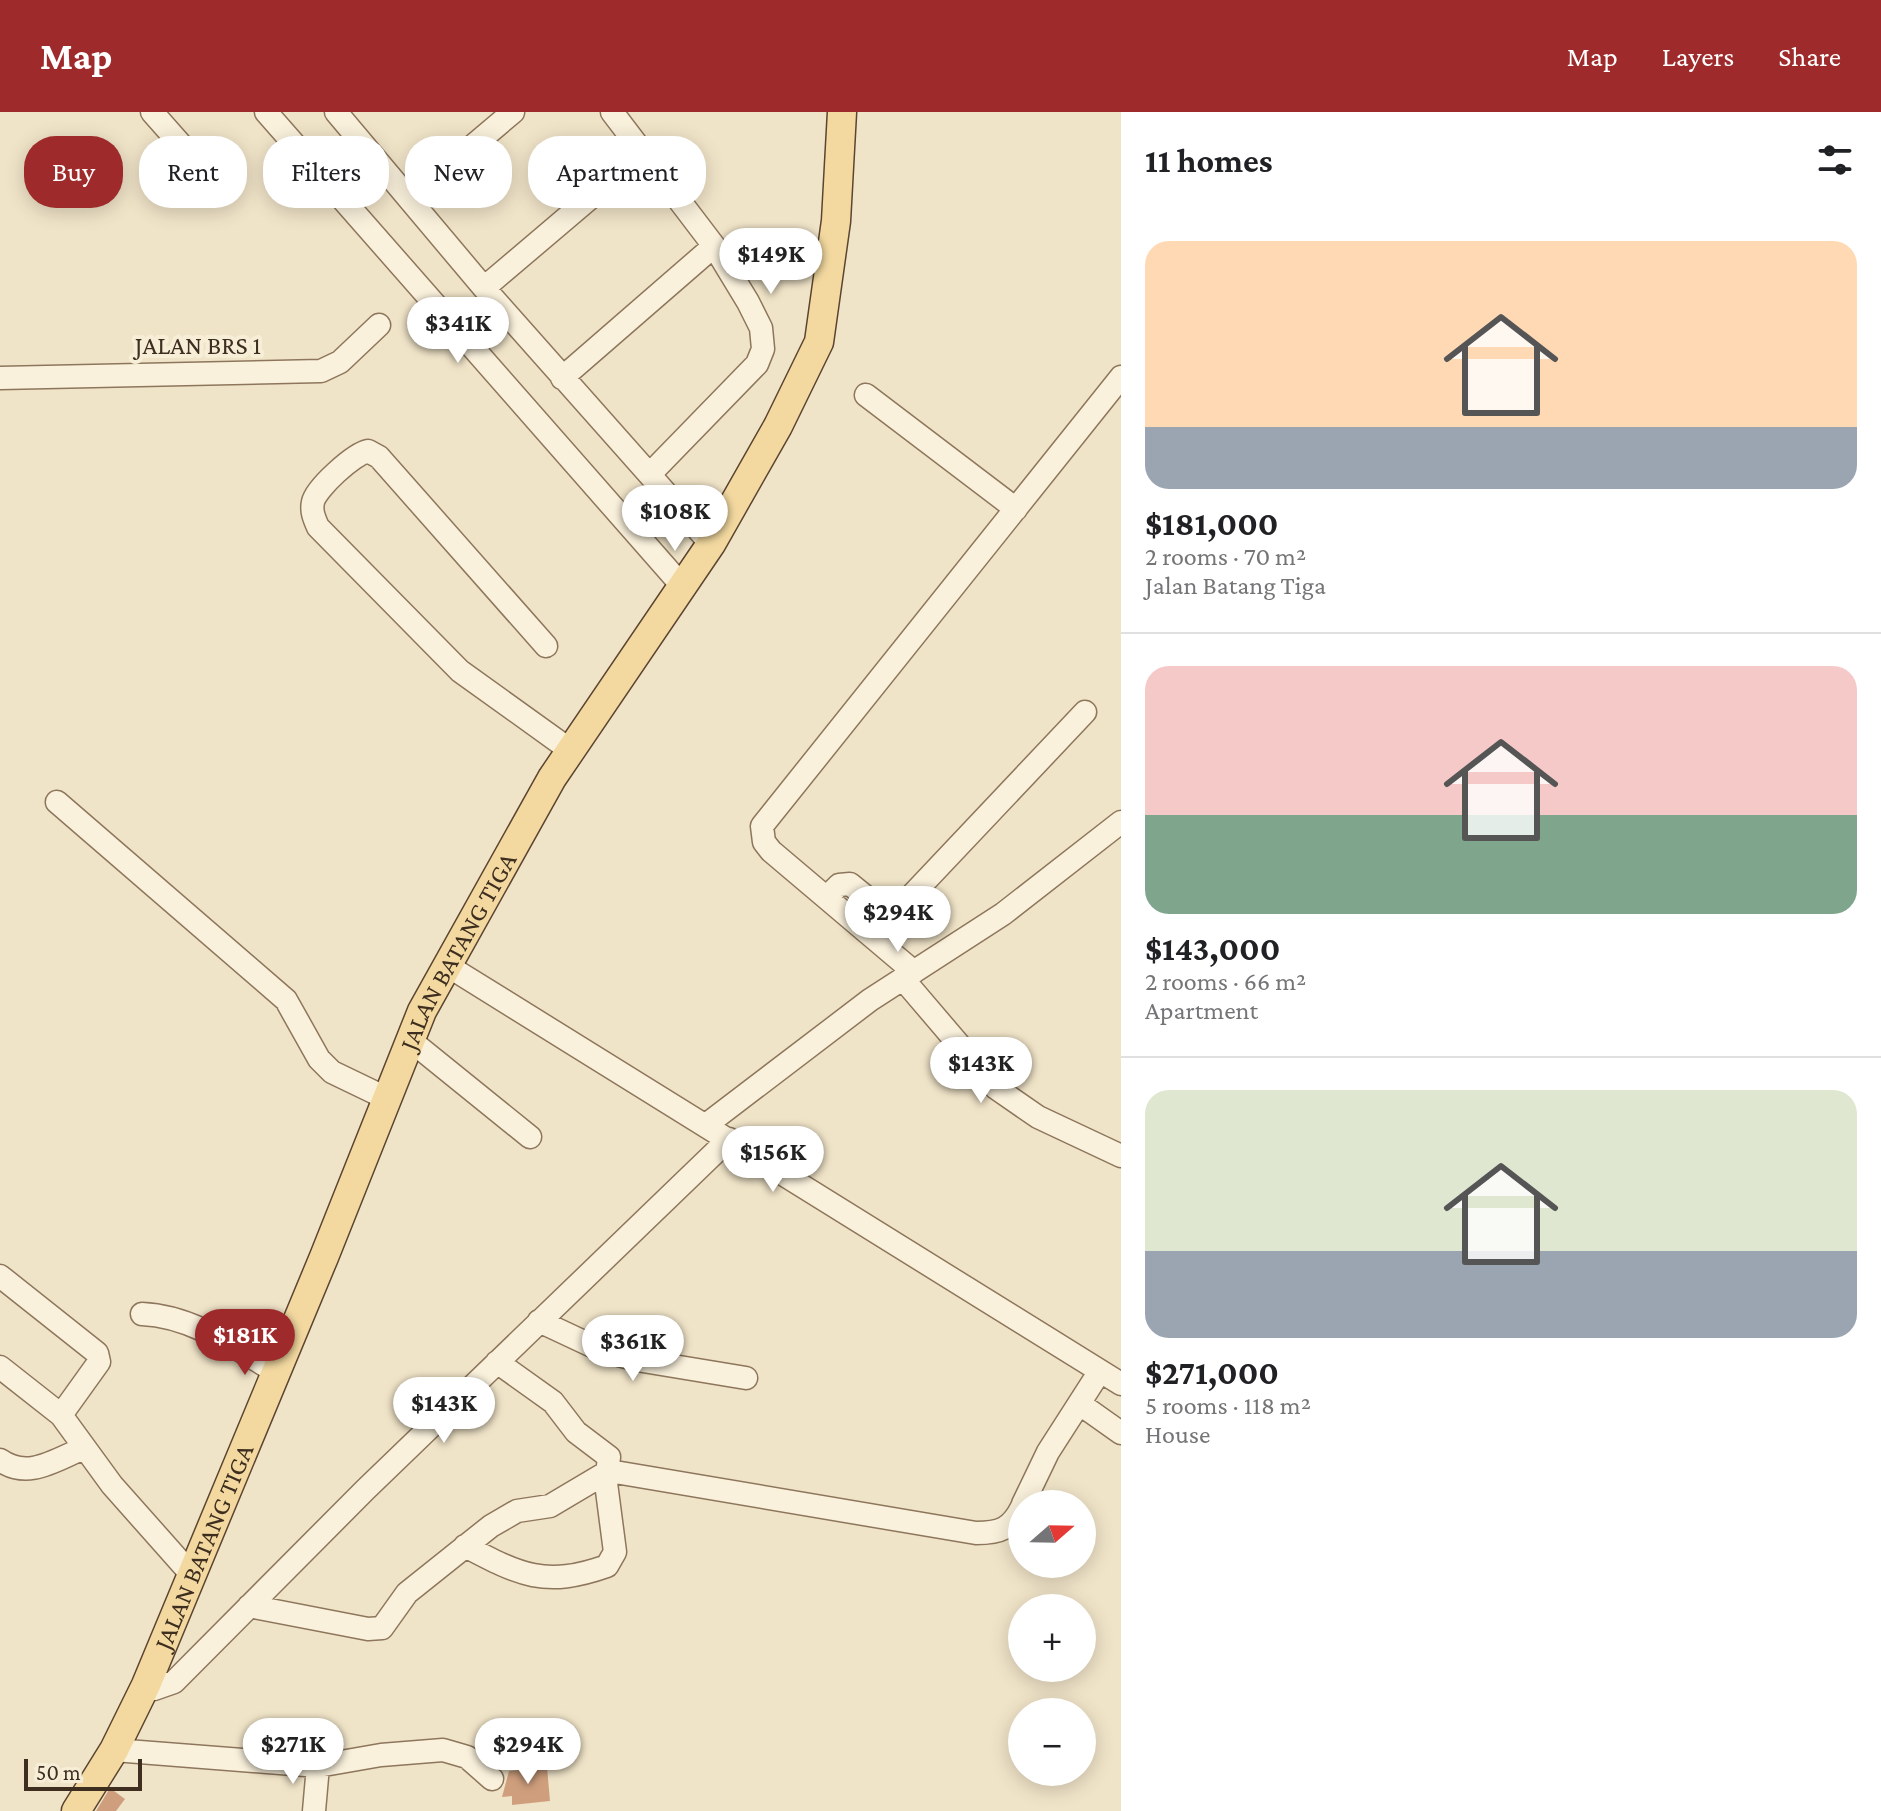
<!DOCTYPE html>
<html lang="en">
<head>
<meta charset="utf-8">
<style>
  :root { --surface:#fff; --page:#f2f2f2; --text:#202124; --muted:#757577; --line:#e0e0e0; --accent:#9e2a2b }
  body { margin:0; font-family:"Crimson Pro",serif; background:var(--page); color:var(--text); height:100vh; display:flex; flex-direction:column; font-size:30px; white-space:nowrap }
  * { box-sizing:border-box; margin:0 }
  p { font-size:26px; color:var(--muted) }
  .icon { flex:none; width:44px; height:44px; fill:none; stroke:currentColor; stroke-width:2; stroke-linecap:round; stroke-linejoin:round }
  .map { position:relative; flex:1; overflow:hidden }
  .details { display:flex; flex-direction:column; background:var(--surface); width:760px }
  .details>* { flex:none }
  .banner { position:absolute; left:24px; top:24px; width:760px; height:72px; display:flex; gap:16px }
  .needle { width:52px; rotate:70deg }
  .fabs { position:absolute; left:1008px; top:1378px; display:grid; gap:16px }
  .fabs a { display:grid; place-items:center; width:88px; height:88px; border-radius:50%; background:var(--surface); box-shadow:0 4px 20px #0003; font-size:40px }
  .scale { position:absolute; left:24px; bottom:20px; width:118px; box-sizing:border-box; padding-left:8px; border:4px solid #3d2e20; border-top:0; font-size:22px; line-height:28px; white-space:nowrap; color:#3d2e20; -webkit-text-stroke:6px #f7eed8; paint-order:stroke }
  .price { position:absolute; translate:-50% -68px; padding:0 18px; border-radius:28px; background:#fff; color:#222; font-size:26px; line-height:52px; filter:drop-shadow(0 2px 4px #0008) }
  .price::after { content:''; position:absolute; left:50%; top:48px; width:24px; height:18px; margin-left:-12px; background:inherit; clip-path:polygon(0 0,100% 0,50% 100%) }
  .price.current { background:var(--accent); color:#fff }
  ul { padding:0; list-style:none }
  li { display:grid; align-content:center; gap:16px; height:424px; padding:0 24px }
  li+li { border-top:2px solid var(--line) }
  li span { display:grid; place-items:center; height:248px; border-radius:24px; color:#555 }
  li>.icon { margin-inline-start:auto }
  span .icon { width:144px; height:144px; fill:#fffc; stroke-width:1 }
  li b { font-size:34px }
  h2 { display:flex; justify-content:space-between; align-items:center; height:96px; padding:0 24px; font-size:34px }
  .pill { padding:0 28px; border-radius:32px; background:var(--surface); box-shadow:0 4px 20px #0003; font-size:28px; line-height:72px }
  .pill.current { background:var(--accent); color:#fff }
  header { display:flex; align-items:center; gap:48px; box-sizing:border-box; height:112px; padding:0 40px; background:var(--accent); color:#fff }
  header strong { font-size:38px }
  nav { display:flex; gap:44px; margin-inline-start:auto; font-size:28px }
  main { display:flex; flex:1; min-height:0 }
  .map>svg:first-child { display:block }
  .building { fill:#cf9f7d }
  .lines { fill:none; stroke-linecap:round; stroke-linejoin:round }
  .minor-casing { stroke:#8d765c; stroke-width:25 }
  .major-casing { stroke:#5b4430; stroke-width:31 }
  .minor { stroke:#faf1dc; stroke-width:22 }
  .major { stroke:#f3d9a0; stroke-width:28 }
  .labels { text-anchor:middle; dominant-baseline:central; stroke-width:8; stroke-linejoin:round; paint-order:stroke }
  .street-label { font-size:26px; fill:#3d2e20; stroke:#f7eed8 }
</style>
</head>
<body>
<header>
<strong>Map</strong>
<nav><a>Map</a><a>Layers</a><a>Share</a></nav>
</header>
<main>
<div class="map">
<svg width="1121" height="1699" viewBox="0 0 1121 1699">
  <rect width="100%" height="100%" fill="#f0e4c8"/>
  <path class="building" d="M547,1655L550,1689L512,1693V1684L502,1685L509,1659Z
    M110,1676L125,1687L116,1699H96Z"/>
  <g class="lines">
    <g class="minor-casing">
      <path id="minor" d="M152,0L213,69
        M266,0L684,476
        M336,0L484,176L711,432
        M612,0L714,134L748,190L761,216L763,237L757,252L650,362
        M410,87L513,0
        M484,176L643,41
        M0,266L321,259L340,250L379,213
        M562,266L714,134
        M866,283L1016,397
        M546,534L379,345L368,339C354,342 316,376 313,390C311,399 314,406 318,415L460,559L570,638
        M57,690L286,888L319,947L332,960L386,986
        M828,784L839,773L850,772L882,798L896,800L1085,600
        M448,854L1121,1272
        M914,860L771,739L764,730L762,714L1121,265
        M903,867L996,976L1038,1005L1121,1044
        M410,928L530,1025
        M706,1013L870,888L1003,802L1121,710
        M0,1164L97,1241L99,1250L61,1303
        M142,1202C192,1204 234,1235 276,1260
        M539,1209L603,1239L637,1248L746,1266
        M0,1255L61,1303L112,1373L191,1462
        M1080,1292L1121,1321
        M0,1348C28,1368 55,1348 84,1336
        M1023,1392L1048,1340L1100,1259
        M465,1434C520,1463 545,1476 607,1454L615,1440L606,1371L609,1345L576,1320L553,1290L497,1250
        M249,1494L368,1517L382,1516L407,1481L491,1414L517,1399L550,1394L609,1359L976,1421C1000,1421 1011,1417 1022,1395
        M146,1573L154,1577L174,1570L365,1378L729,1027
        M114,1638L318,1654L381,1643L443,1638L467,1645L492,1667
        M314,1699L318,1654"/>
    </g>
    <g class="major-casing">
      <g id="major">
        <path id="s1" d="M76,1699L114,1638L146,1573L324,1145L422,899L552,666L711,432L778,314L819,230L836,109L842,0"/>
      </g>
    </g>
    <use href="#minor" class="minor"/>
    <use href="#major" class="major"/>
  </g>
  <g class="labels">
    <g class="street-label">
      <text x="198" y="233">JALAN BRS 1</text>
      <text stroke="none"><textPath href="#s1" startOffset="942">JALAN BATANG TIGA</textPath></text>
      <text stroke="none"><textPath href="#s1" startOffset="294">JALAN BATANG TIGA</textPath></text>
    </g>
  </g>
</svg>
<div class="fabs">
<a><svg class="needle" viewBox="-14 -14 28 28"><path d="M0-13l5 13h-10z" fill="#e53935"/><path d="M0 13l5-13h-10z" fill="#757577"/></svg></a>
<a>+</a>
<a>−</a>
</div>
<div class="scale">50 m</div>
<b class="price" style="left:771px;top:184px">$149K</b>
<b class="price" style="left:458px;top:253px">$341K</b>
<b class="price" style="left:675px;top:441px">$108K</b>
<b class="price" style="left:898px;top:842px">$294K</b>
<b class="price" style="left:981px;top:993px">$143K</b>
<b class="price" style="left:773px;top:1082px">$156K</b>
<b class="price current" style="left:245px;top:1265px">$181K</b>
<b class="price" style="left:633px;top:1271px">$361K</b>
<b class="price" style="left:444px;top:1333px">$143K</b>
<b class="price" style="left:293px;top:1674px">$271K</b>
<b class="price" style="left:528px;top:1674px">$294K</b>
<div class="banner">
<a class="pill current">Buy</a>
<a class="pill">Rent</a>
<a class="pill">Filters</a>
<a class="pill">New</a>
<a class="pill">Apartment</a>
</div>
</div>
<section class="details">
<h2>11 homes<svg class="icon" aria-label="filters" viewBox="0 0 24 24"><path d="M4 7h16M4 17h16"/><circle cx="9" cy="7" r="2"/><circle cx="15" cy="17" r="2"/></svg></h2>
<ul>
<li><span style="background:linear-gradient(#ffd9b3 75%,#9aa5b1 0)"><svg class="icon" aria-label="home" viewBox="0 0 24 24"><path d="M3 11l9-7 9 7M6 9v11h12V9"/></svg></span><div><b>$181,000</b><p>2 rooms · 70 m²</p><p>Jalan Batang Tiga</p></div></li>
<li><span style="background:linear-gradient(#f6c9c9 60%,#7fa58c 0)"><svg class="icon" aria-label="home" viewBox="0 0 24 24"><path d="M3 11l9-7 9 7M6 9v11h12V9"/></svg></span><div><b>$143,000</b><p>2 rooms · 66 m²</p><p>Apartment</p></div></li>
<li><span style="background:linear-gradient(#dfe7d0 65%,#9aa5b1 0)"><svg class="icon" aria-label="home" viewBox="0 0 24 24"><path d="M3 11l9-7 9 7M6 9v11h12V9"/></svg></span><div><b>$271,000</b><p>5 rooms · 118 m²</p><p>House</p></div></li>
</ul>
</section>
</main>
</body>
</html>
